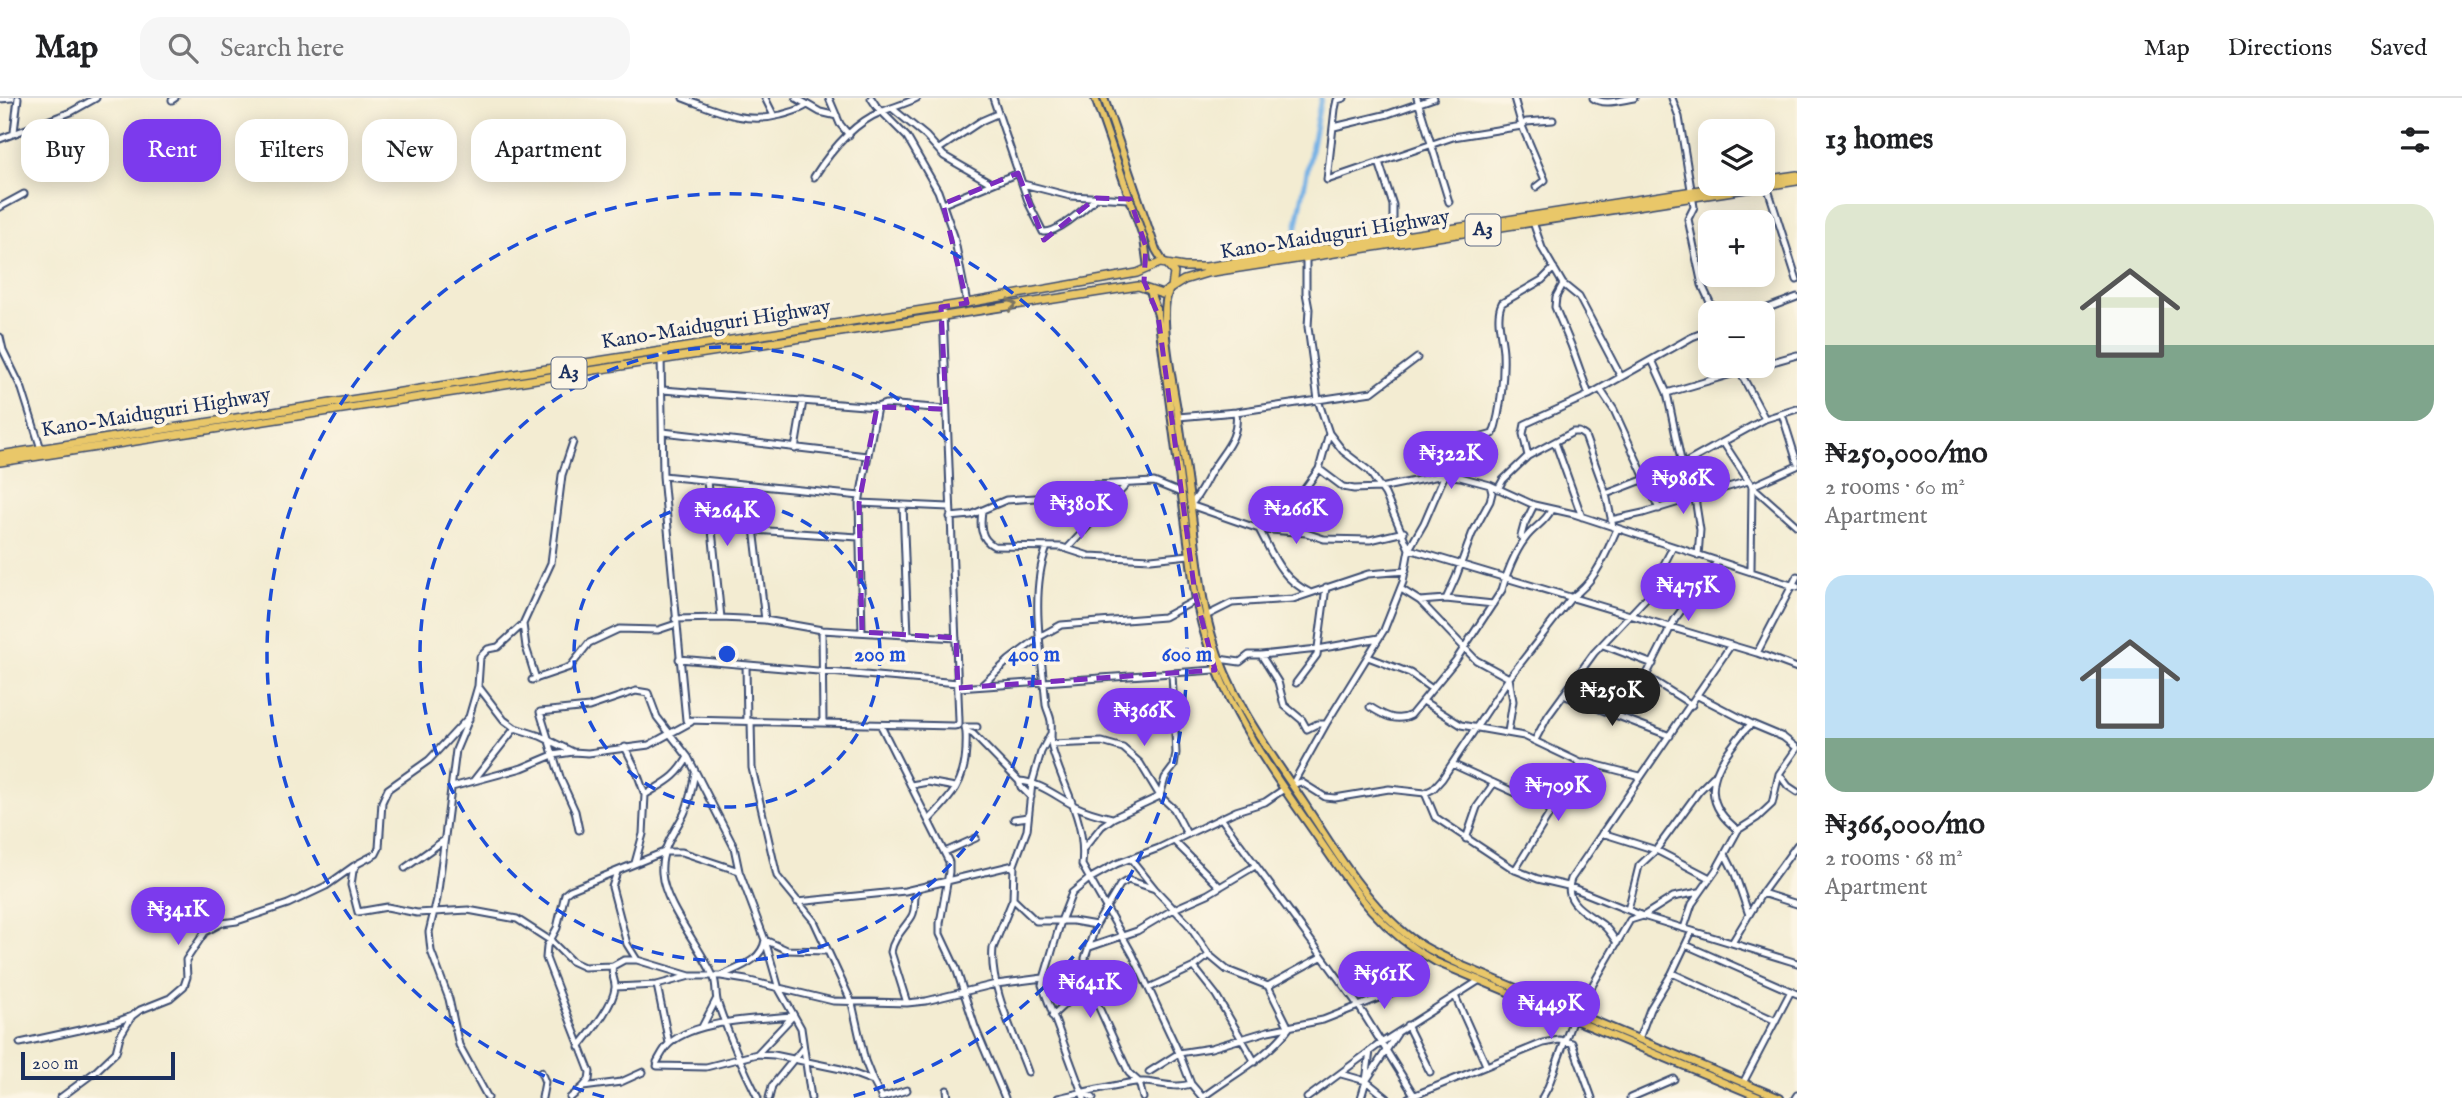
<!DOCTYPE html>
<html lang="en">
<head>
<meta charset="utf-8">
<style>
  :root { --surface:#fff; --page:#f6f6f6; --text:#202124; --muted:#757577; --line:#e0e0e0; --accent:#7c3aed }
  body { margin:0; font-family:"IM FELL English",serif; background:var(--page); color:var(--text); height:100vh; display:flex; flex-direction:column; font-size:26px; white-space:nowrap }
  * { box-sizing:border-box; margin:0 }
  p { font-size:23px; color:var(--muted) }
  .icon { flex:none; width:38px; height:38px; fill:none; stroke:currentColor; stroke-width:2; stroke-linecap:round; stroke-linejoin:round }
  .map { position:relative; flex:1; overflow:hidden }
  .side { display:flex; flex-direction:column; background:var(--surface); width:665px }
  .side>* { flex:none }
  .guide { position:absolute; left:21px; top:21px; width:665px; height:63px; display:flex; gap:14px }
  .tools { position:absolute; left:1698px; top:21px; display:grid; gap:14px }
  .tools a { display:grid; place-items:center; width:77px; height:77px; border-radius:14px; background:var(--surface); box-shadow:0 4px 18px #0003; font-size:35px }
  .scale { position:absolute; left:21px; bottom:18px; width:154px; box-sizing:border-box; padding-left:7px; border:4px solid #1b2f5e; border-top:0; font-size:19px; line-height:24px; white-space:nowrap; color:#1b2f5e; -webkit-text-stroke:5px #fcf5e5; paint-order:stroke }
  .price { position:absolute; translate:-50% -60px; padding:0 16px; border-radius:24px; background:var(--accent); color:#fff; font-size:23px; line-height:46px; filter:drop-shadow(0 2px 4px #0008) }
  .price::after { content:''; position:absolute; left:50%; top:42px; width:21px; height:16px; margin-left:-10px; background:inherit; clip-path:polygon(0 0,100% 0,50% 100%) }
  .price.selected { background:#222; color:#fff }
  ul { padding:0; list-style:none }
  li { display:grid; align-content:center; gap:14px; height:371px; padding:0 28px }
  li span { display:grid; place-items:center; height:217px; border-radius:21px; color:#555 }
  li>.icon { margin-inline-start:auto }
  span .icon { width:126px; height:126px; fill:#fffc; stroke-width:1 }
  li b { font-size:30px }
  h2 { display:flex; justify-content:space-between; align-items:center; height:84px; padding:0 28px; font-size:30px }
  .tag { padding:0 24px; border-radius:21px; background:var(--surface); box-shadow:0 4px 18px #0003; font-size:24px; line-height:63px }
  .tag.selected { background:var(--accent); color:#fff }
  header { display:flex; align-items:center; gap:42px; box-sizing:border-box; height:98px; padding:0 35px; background:var(--surface); border-bottom:2px solid var(--line) }
  header strong { font-size:33px }
  nav { display:flex; gap:38px; margin-inline-start:auto; font-size:24px }
  .search { width:490px; height:63px; background:var(--page); display:flex; align-items:center; gap:18px; box-sizing:border-box; padding:0 24px; border-radius:21px; color:var(--muted); font-size:26px }
  main { display:flex; flex:1; min-height:0 }
  .map>svg:first-child { display:block }
  .lines { fill:none; stroke-linecap:round; stroke-linejoin:round }
  .canal { stroke:#72b0e5; stroke-width:5 }
  .minor-casing { stroke:#3b4b6f; stroke-width:9 }
  .major-casing { stroke:#3b4b6f; stroke-width:10 }
  .highway-casing { stroke:#3b4b6f; stroke-width:10 }
  .minor { stroke:#fff; stroke-width:5 }
  .major { stroke:#e9c769; stroke-width:6 }
  .highway { stroke:#e9c769; stroke-width:7 }
  .oneway { stroke:#787363 }
  .marked { fill:none; stroke:#7b2cbf; stroke-width:5; stroke-dasharray:14 9; stroke-linejoin:round }
  .ring { fill:none; stroke:#1d4ed8; stroke-width:3.5; stroke-dasharray:12 9 }
  .labels { text-anchor:middle; dominant-baseline:central; stroke-width:7; stroke-linejoin:round; paint-order:stroke }
  .shield { fill:#fcf5e5; stroke:#5e6a86; stroke-width:2 }
  .shield-label { font-size:19px; font-weight:bold; fill:#1b2f5e }
  .street-label { font-size:21px; fill:#1b2f5e; stroke:#fcf5e5 }
  .centre { fill:#1d4ed8; stroke:#fcf5e5; stroke-width:3.5 }
  .ring-label { font-size:21px; text-anchor:middle; font-weight:bold; fill:#1d4ed8; stroke:#fcf5e5; stroke-width:7; stroke-linejoin:round; paint-order:stroke }
</style>
</head>
<body>
<header>
<strong>Map</strong>
<div class="search"><svg class="icon" aria-label="search" viewBox="0 0 24 24"><circle cx="10" cy="10" r="6"/><path d="M15 15l6 6"/></svg>Search here</div>
<nav><a>Map</a><a>Directions</a><a>Saved</a></nav>
</header>
<main>
<div class="map">
<svg width="1797" height="1000" viewBox="0 0 1797 1000">
  <rect width="100%" height="100%" fill="#fcf5e5"/>
  <filter id="ink" filterUnits="userSpaceOnUse"><feTurbulence type="fractalNoise" baseFrequency=".0143" numOctaves="2"/><feDisplacementMap in="SourceGraphic" scale="14" xChannelSelector="R" yChannelSelector="G"/><feConvolveMatrix kernelMatrix="1 2 1 2 8 2 1 2 1" color-interpolation-filters="sRGB"/></filter>
  <filter id="wash" filterUnits="userSpaceOnUse"><feTurbulence type="fractalNoise" baseFrequency=".00686" numOctaves="4" result="noise"/><feDisplacementMap in="SourceGraphic" scale="28" xChannelSelector="R" yChannelSelector="G"/><feGaussianBlur stdDeviation="1.57" result="paint"/><feColorMatrix in="noise" values="0 0 0 0 0 0 0 0 0 0 0 0 0 0 0 0 0 1.4 0 .05"/><feComposite in="paint" operator="in"/></filter>
  <g filter="url(#wash)">
    <rect width="100%" height="100%" fill="#f3ecd2"/>
    <g class="lines">
      <path class="canal" d="M1293,148L1321,0"/>
    </g>
  </g>
  <g filter="url(#ink)">
    <g class="lines">
      <g class="minor-casing">
        <path id="minor" d="M683,0C716,12 744,27 781,17C790,14 799,13 807,7
          M765,0L774,18
          M796,0L820,14L837,18
          M829,0L840,26L849,37
          M871,0L877,9L907,39L938,93L954,138L967,205
          M993,0L1029,106L1043,134C1058,136 1085,110 1096,100
          M1344,0L1337,2L1335,11L1327,82L1453,39L1522,28L1526,24L1553,22
          M1417,0L1449,104
          M1514,0L1522,28L1545,82L1536,89
          M1593,0C1603,8 1621,2 1634,0
          M1672,0L1679,19L1694,109L1688,121L1702,187L1715,215
          M0,1L12,0
          M172,2L175,0
          M893,11L926,38L944,58L991,85
          M1334,29L1388,16L1434,0
          M14,34L18,0
          M0,41L71,14L96,0
          M939,51L981,23L997,16
          M1379,64L1393,107V140
          M814,79C830,54 853,25 881,14C893,9 905,6 917,0
          M1023,86L1070,98L1130,101
          M1767,88L1797,182
          M943,106L1018,75
          M0,109L24,96
          M1533,124L1542,150L1563,186L1556,199L1555,209L1571,247L1589,297
          M1554,170L1542,182L1502,205C1495,219 1502,238 1503,254C1504,277 1501,314 1493,336L1458,346L1424,425L1409,451L1757,555L1797,570
          M1563,186L1579,199L1621,279
          M1755,215L1797,199
          M0,239L3,252L22,291L41,351
          M661,258L663,378L686,622L954,628L959,627V622L943,215
          M1652,262L1667,295L1682,367L1695,400L1700,432L1698,458
          M1762,267L1797,257
          M1737,268L1765,321
          M1600,291L1614,312L1659,411
          M663,292L877,309
          M1667,295L1759,268
          M1797,311L1765,321L1723,344L1752,388L1797,428
          M1782,316L1797,364
          M1178,319L1236,314L1372,294L1417,260
          M663,334L867,358
          M573,344L562,377L551,465L523,526L498,549L488,551L480,559L478,588L469,619L429,662L388,691L382,704L379,750L376,756L357,766L353,773L351,787L358,814L387,809L417,815L468,812L517,821L551,843L571,863L584,869L613,868L624,862H637L690,878
          M1555,344L1582,419
          M795,351L803,303
          M1528,358L1573,334H1579L1585,338L1606,396L1613,429
          M1319,371L1343,389L1354,391L1380,390L1444,377L1460,379L1490,387L1534,407L1574,416L1797,489
          M663,378L860,398
          M707,383L721,520
          M749,388L765,522
          M1752,388L1797,368
          M1498,391L1503,382L1528,358L1523,336L1525,326L1589,297L1692,239L1710,232
          M1606,396L1682,367L1723,344
          M859,405L949,409
          M903,407L908,538
          M1190,407L1259,431L1306,435L1324,441L1370,442L1404,434
          M1190,407C1202,395 1205,382 1214,369C1226,350 1239,339 1236,314
          M982,413C980,427 980,441 994,448L1061,449L1089,458L1151,461L1189,457
          M950,419L971,417L1006,402L1051,399L1094,387L1154,384L1181,395
          M1611,422L1643,415L1748,383
          M1259,431C1273,457 1281,481 1309,494
          M753,432L858,439
          M1283,432L1296,403L1319,371L1329,335
          M1524,441L1521,438L1524,427L1534,407
          M1047,449C1029,495 1042,558 1046,607C1047,612 1050,617 1051,623C1052,632 1050,641 1052,650C1063,690 1087,723 1082,767L1133,857L1179,955L1191,986L1203,1000
          M1067,451L1128,385
          M1751,472L1752,388
          M1401,491L1420,503L1476,562L1509,580L1513,603L1508,634
          M1446,501L1456,479L1472,436L1490,403L1492,395L1490,387
          M1420,503L1446,501L1493,506
          M1206,518L1232,505L1293,501L1368,476L1406,473
          M675,521L721,520L765,522L822,532L956,540
          M523,526L526,549L536,581
          M822,532L823,625
          M862,534L859,405L877,309L885,306L946,311
          M1603,547L1653,566
          M1757,555L1797,478
          M1261,557L1318,551L1379,540
          M1368,559L1410,575L1432,591
          M679,561L958,585
          M1219,561L1240,564L1249,557H1261L1278,584L1284,607L1302,622L1307,631L1317,626H1326
          M746,567L747,623
          M1646,578L1692,607
          M532,582L570,569L589,545L619,531L658,532L676,526
          M1296,585L1317,557L1326,489
          M478,588L504,622L515,630L540,638L573,654L588,655L649,647L691,624
          M981,588L1009,562L1041,538L1061,527L1164,519L1196,502
          M958,590L1215,572
          M1563,597L1670,638
          M1698,598L1752,626
          M1423,603L1461,627L1524,638L1581,665H1589L1640,678
          M1370,609C1383,617 1396,625 1411,617L1456,562L1502,492C1506,476 1515,454 1525,441C1532,430 1546,424 1551,412
          M1613,616L1646,578L1675,521L1717,464
          M469,621L456,652L437,801L429,834L431,853L449,901L459,947L488,1000
          M751,623L752,670L777,778L814,823L852,905L865,963L873,983
          M881,628L949,764V774L940,825V836L956,870L975,929L1005,1000
          M966,633L973,636L1019,683L1021,689L1031,699
          M1535,642L1548,618L1594,555L1647,499L1673,449
          M1051,646L1102,644L1123,650L1140,665L1160,698L1174,711L1187,736
          M625,649L635,669L645,697
          M1452,666L1551,711
          M695,675C692,688 690,704 684,716C674,735 660,752 662,775C664,807 701,849 714,880C717,889 715,898 718,906C729,938 743,970 758,1000
          M1779,676L1788,688L1797,694
          M474,682L515,630
          M1019,683C1040,684 1057,699 1075,708C1087,714 1099,717 1112,720
          M911,687L928,684L955,689
          M1292,687L1326,626L1384,532L1403,484L1409,451L1385,396L1369,373L1343,353L1329,335L1318,302L1308,229L1309,211L1306,195V160
          M1292,687L1301,684L1325,699L1335,700L1389,691L1425,695L1433,691L1442,681L1509,580L1571,500C1596,483 1605,457 1617,431
          M452,689L522,670L553,657L573,654
          M1425,695L1435,719L1515,772L1538,781L1568,788L1643,818L1797,865
          M1221,720L1358,907L1414,997
          M1014,721L1028,719
          M929,722C951,699 965,685 966,651C966,644 967,636 965,629H977
          M579,732L575,713L561,682L540,614L589,609L636,593L648,595L657,619L688,659L734,749L739,773L765,842L779,891L801,930L811,1000
          M1738,732C1706,708 1707,682 1730,651C1737,642 1742,633 1752,626L1783,639L1797,650
          M1602,735L1656,752L1710,780
          M1466,741L1477,709L1494,685
          M1174,743L1220,789
          M1084,750L1102,728L1113,720L1160,698L1165,680L1174,668L1176,655L1172,575
          M945,754L976,740
          M1725,756L1735,776L1749,817
          M1131,761L1155,791L1188,826L1209,857L1227,872L1268,888L1289,930C1267,960 1232,977 1203,999
          M635,765L643,736L645,697C665,684 676,681 688,659
          M405,770L443,743
          M1515,772L1581,665
          M617,774L612,789L627,846L637,862
          M1762,795L1797,806
          M1013,801L1036,823H1073L1096,827
          M797,804L905,793L1014,767
          M1628,812L1639,768L1656,752L1699,693L1713,679
          M1684,830L1692,806L1716,772L1738,732L1757,720L1772,706L1779,676L1797,650
          M1617,845C1613,839 1609,832 1603,827C1588,815 1562,806 1571,781L1731,547
          M1732,845L1762,795L1797,747
          M1686,847L1797,896
          M1090,849L1137,833L1174,811L1208,796L1255,768
          M1194,869L1216,897L1255,964
          M1672,875L1776,923
          M721,878C739,869 762,863 765,842L787,852L827,853
          M657,887L669,945
          M1268,888L1321,859
          M615,889L657,887L690,878H721L746,882L833,903L907,905L926,903L996,886L1043,880
          M1149,890L1194,869L1209,857
          M1455,898L1486,967
          M907,905L891,854C893,840 905,830 912,818C917,809 912,799 918,790
          M1052,918L1068,903L1083,873
          M1407,927L1430,974
          M702,929L716,902
          M1639,941L1650,911L1672,875L1692,833
          M20,945L116,924L132,918
          M579,949C590,935 613,908 615,890C616,882 610,877 613,868
          M757,956L793,918
          M657,964C661,957 664,950 670,945C697,922 758,921 793,918
          M657,968L706,969L757,956L774,957L841,971L873,983L882,1000
          M541,974L545,984L542,1000
          M1028,974C1015,938 989,889 993,850L1013,801L1014,767L1027,732L1032,685L1041,654L1050,637
          M1149,974L1179,955L1211,950L1268,933L1323,922L1399,892
          M1341,976L1366,983L1387,1000
          M1366,983L1370,953
          M1743,985L1791,893
          M583,989L589,982L590,974L546,860L547,848L557,830L565,796L570,792L664,754H682L739,773
          M947,992L948,1000
          M1083,994L1093,1000
          M60,1000L95,974L116,954L120,938L132,918L140,912L170,900L184,888L187,879L186,862L205,834L222,825L237,823L288,806L326,788L354,768
          M570,1000L583,989L621,984L643,974
          M769,1000L772,988L803,950
          M881,1000L907,992
          M1058,1000C1084,994 1109,988 1135,984C1154,982 1172,992 1191,986
          M1084,1000L1042,887L1061,823L1072,795L1089,781L1116,766L1159,750L1236,713L1265,704L1284,691
          M1143,1000L1139,984L1129,975L1085,879V860L1096,827L1120,787L1128,782L1155,791
          M1307,1000L1381,945L1480,882
          M1361,1000L1366,983L1397,936
          M1408,1000L1543,945L1559,942L1572,945L1592,1000
          M1542,1000L1548,989L1573,921L1630,822L1643,818L1673,799L1699,794
          M1630,1000L1674,981
          M1795,1000L1797,997"/>
      </g>
      <g class="major-casing">
        <path id="major" d="M1095,0L1144,141L1148,170
          M1104,0L1156,152L1164,165
          M1150,193L1158,217L1195,496C1211,586 1256,651 1307,724C1347,781 1373,829 1436,864L1761,1000
          M1169,193C1157,215 1175,296 1179,323C1185,365 1191,407 1196,450C1200,479 1203,509 1212,538C1230,601 1268,651 1304,705C1333,749 1360,796 1400,831C1418,848 1441,857 1463,868L1780,1000"/>
      </g>
      <g class="highway-casing">
        <path id="highway" d="M1762,82L1797,77
          M1167,167L1174,175L1172,189
          M0,357L967,205L1137,175L1160,165L1184,169H1206L1738,86
          M0,364L1138,188L1162,196L1184,182L1207,175L1797,83"/>
      </g>
      <use href="#minor" class="minor"/>
      <use href="#major" class="major"/>
      <use href="#highway" class="highway"/>
    </g>
    <defs><path id="oneway-chevron" d="M-2-3.5L2.5 0L-2 3.5" fill="none" stroke-width="1.6" stroke-linecap="round" stroke-linejoin="round" transform="scale(1.75)"/></defs>
    <use class="oneway" href="#oneway-chevron" transform="translate(1012 207) rotate(-8)"/>
  </g>
  <path class="marked" d="M1018,75L1044,142L1096,100L1130,101L1146,149L1144,183L1158,217L1195,496L1215,572L958,590L956,540L862,534L859,405L877,309L946,311L941,209L967,205L943,106Z"/>
  <g class="ring">
    <circle cx="727" cy="556" r="153"/>
    <circle cx="727" cy="556" r="307"/>
    <path d="M604 999A460 460 0 1 1 850 999"/>
  </g>
  <g class="labels">
    <g class="shield">
      <rect x="1465.5" y="116.5" width="35" height="31" rx="5"/>
      <rect x="551.5" y="259.5" width="35" height="31" rx="5"/>
    </g>
    <g class="shield-label">
      <text x="1483" y="132">A3</text>
      <text x="569" y="275">A3</text>
    </g>
    <g class="street-label">
      <text transform="translate(1335 137) rotate(-9)">Kano-Maiduguri Highway</text>
      <text transform="translate(716 227) rotate(-9)">Kano-Maiduguri Highway</text>
      <text transform="translate(156 315) rotate(-9)">Kano-Maiduguri Highway</text>
    </g>
  </g>
  <circle cx="727" cy="556" r="10" class="centre"/>
  <g class="ring-label">
    <text x="880" y="563">200 m</text>
    <text x="1034" y="563">400 m</text>
    <text x="1187" y="563">600 m</text>
  </g>
</svg>
<div class="tools">
<a><svg class="icon" aria-label="layers" viewBox="0 0 24 24"><path d="M12 4l9 5-9 5-9-5zM3 14l9 5 9-5"/></svg></a>
<a>+</a>
<a>−</a>
</div>
<div class="scale">200 m</div>
<b class="price" style="left:1451px;top:393px">₦322K</b>
<b class="price" style="left:1683px;top:418px">₦986K</b>
<b class="price" style="left:1081px;top:443px">₦380K</b>
<b class="price" style="left:1296px;top:448px">₦266K</b>
<b class="price" style="left:727px;top:450px">₦264K</b>
<b class="price" style="left:1688px;top:525px">₦475K</b>
<b class="price selected" style="left:1612px;top:630px">₦250K</b>
<b class="price" style="left:1144px;top:650px">₦366K</b>
<b class="price" style="left:1558px;top:725px">₦709K</b>
<b class="price" style="left:178px;top:849px">₦341K</b>
<b class="price" style="left:1384px;top:913px">₦561K</b>
<b class="price" style="left:1090px;top:922px">₦641K</b>
<b class="price" style="left:1551px;top:943px">₦449K</b>
<div class="guide">
<a class="tag">Buy</a>
<a class="tag selected">Rent</a>
<a class="tag">Filters</a>
<a class="tag">New</a>
<a class="tag">Apartment</a>
</div>
</div>
<section class="side">
<h2>13 homes<svg class="icon" aria-label="filters" viewBox="0 0 24 24"><path d="M4 7h16M4 17h16"/><circle cx="9" cy="7" r="2"/><circle cx="15" cy="17" r="2"/></svg></h2>
<ul>
<li><span style="background:linear-gradient(#dfe7d0 65%,#7fa58c 0)"><svg class="icon" aria-label="home" viewBox="0 0 24 24"><path d="M3 11l9-7 9 7M6 9v11h12V9"/></svg></span><div><b>₦250,000/mo</b><p>2 rooms · 60 m²</p><p>Apartment</p></div></li>
<li><span style="background:linear-gradient(#bfe0f5 75%,#7fa58c 0)"><svg class="icon" aria-label="home" viewBox="0 0 24 24"><path d="M3 11l9-7 9 7M6 9v11h12V9"/></svg></span><div><b>₦366,000/mo</b><p>2 rooms · 68 m²</p><p>Apartment</p></div></li>
</ul>
</section>
</main>
</body>
</html>
